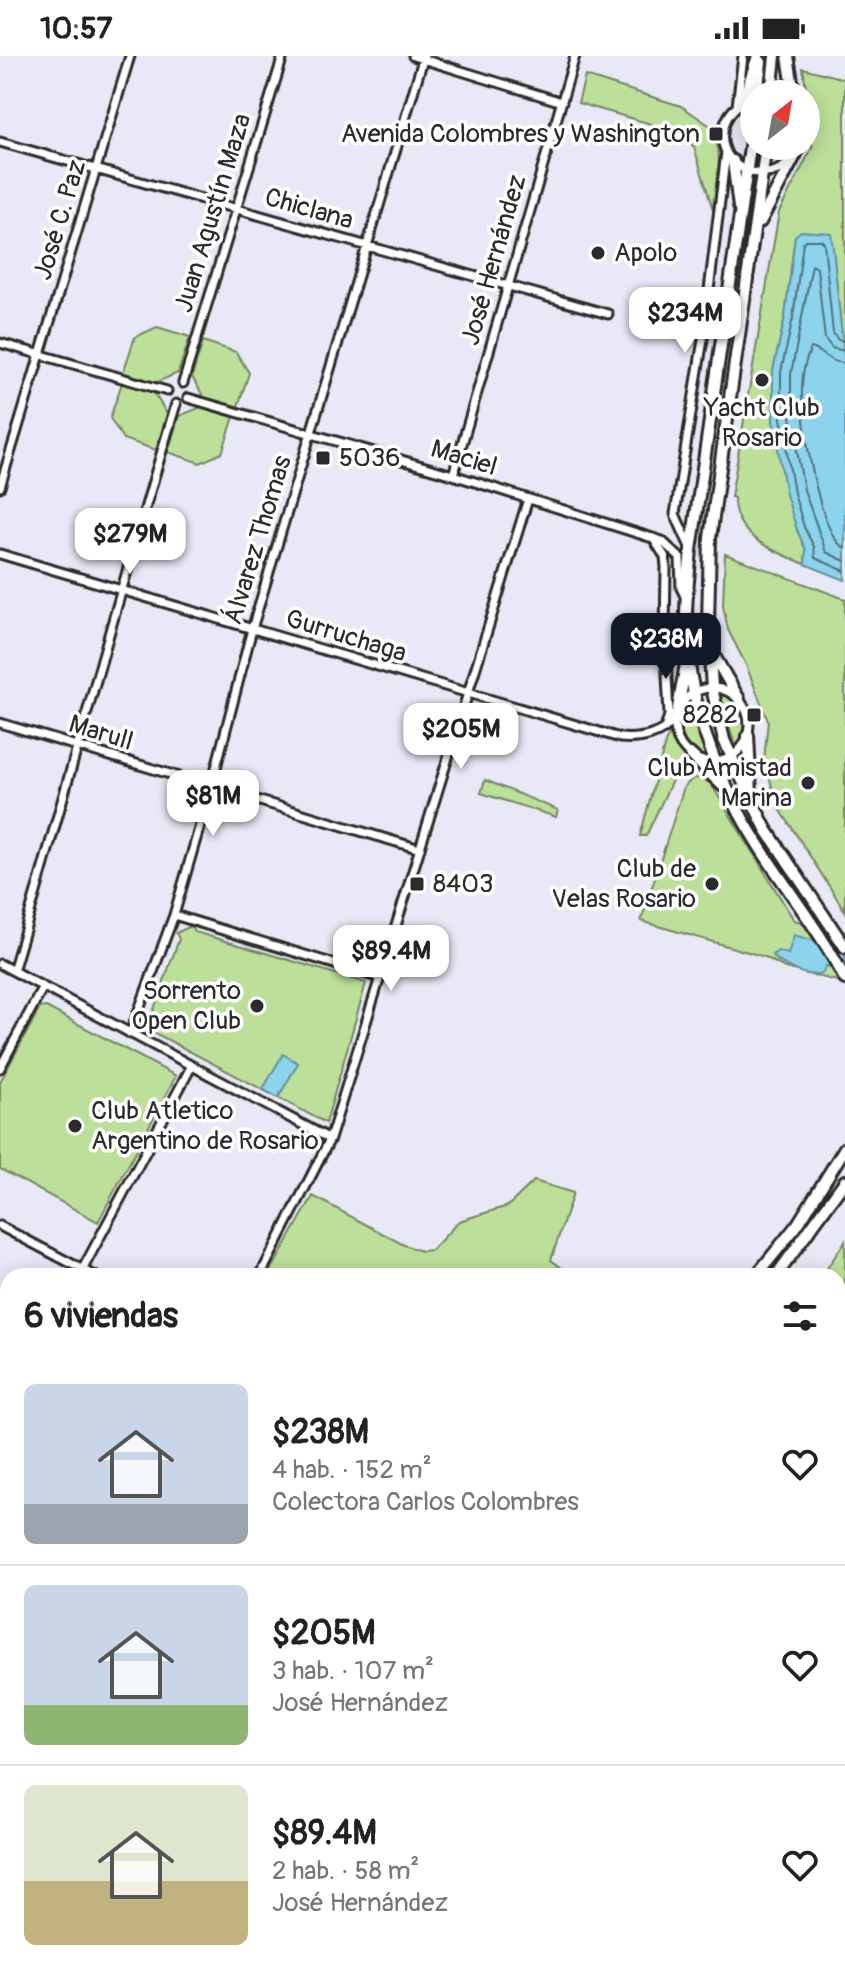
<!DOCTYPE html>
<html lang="es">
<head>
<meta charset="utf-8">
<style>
  :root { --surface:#fff; --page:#f6f6f6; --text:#222; --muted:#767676; --line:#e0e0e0; --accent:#111827 }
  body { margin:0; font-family:Pangolin,sans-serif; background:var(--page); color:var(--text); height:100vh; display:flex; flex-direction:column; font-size:30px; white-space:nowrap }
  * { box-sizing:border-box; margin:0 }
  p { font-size:26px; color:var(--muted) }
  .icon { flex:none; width:44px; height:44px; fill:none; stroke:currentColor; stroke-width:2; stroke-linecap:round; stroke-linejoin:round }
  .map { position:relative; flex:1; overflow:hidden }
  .drawer { position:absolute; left:0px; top:1212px; width:846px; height:714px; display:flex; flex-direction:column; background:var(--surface); border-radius:24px 24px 0 0; box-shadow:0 4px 20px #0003 }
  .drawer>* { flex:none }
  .needle { width:52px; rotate:31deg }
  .fabs { position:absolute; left:740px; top:24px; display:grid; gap:16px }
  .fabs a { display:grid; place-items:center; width:80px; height:80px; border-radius:50%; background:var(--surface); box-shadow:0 4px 20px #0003; font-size:40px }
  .price { position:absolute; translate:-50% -68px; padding:0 18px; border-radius:16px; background:#fff; color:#222; font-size:26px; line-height:52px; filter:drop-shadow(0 2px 4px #0008) }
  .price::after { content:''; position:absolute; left:50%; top:48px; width:24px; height:18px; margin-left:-12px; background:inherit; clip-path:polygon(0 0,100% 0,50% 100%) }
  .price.on { background:var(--accent); color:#fff }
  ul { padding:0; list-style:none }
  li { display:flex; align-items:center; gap:24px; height:200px; padding:0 24px }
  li+li { border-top:2px solid var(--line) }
  li span { display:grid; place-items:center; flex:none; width:224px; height:160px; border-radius:12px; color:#555 }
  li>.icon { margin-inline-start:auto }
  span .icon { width:96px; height:96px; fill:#fffc; stroke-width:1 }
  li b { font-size:34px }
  h2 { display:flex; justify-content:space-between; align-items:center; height:96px; padding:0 24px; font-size:34px }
  .status { display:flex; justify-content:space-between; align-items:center; height:56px; padding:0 40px; background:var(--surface); direction:ltr }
  .status svg { height:22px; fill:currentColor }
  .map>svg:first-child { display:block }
  .green { fill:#bce09a; stroke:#748662; stroke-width:2 }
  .water { fill:#8cd4ed; stroke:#65909f; stroke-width:2 }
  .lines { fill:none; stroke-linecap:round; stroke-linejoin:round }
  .shore { stroke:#526f79; stroke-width:2 }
  .street-casing { stroke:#2b2b2b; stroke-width:13 }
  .secondary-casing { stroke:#2b2b2b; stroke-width:16 }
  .street { stroke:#fff; stroke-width:7 }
  .secondary { stroke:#fff; stroke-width:10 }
  .poi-dot { fill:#2b2b2b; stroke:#fff; stroke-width:3 }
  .labels { text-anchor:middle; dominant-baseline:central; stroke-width:7; stroke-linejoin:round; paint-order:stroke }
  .poi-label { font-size:26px; fill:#2b2b2b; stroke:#fff; text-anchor:end }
  .street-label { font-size:26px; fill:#2b2b2b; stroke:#fff }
</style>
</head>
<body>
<div class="status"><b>10:57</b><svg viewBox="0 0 49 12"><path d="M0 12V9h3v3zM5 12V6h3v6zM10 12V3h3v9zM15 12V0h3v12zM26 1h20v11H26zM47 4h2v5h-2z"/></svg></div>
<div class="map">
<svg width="845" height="1925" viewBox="0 0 845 1925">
  <rect width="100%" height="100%" fill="#e8e8f6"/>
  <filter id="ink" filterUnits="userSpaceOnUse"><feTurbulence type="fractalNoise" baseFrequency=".0125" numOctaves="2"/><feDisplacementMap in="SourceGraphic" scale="16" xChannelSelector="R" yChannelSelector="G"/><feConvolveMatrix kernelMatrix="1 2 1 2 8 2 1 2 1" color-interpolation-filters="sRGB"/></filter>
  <g filter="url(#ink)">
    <path class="green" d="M803,12L845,23V310L833,192L795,180L785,261L773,315V364L797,474L806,494L805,508C774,495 733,481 734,442L731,441L779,156L812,92V73Z
      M585,20L681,50L715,73L719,103L713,154L694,91L679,76L578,47Z
      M157,271L190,281L178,317L155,327L123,317L135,281Z
      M203,285L236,296L249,317L237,353L205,343L192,321Z
      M122,327L154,337L167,358L156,394L123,383L110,362Z
      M201,351L234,361L222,397L200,407L168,396L179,360Z
      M725,498L845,543V855L778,750L764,704L768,665L746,609L728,574L723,550Z
      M722,636C747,647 751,670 736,692L719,637Z
      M692,642L709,703C680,694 672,664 692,642Z
      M671,677L681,695L690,704L675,718L646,780H640L666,684Z
      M693,722L702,723L711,728L794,864L845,876V894L788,898L777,904L797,915L815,920L824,910L845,911V927L785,912L765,901L641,865L684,731Z
      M485,724L558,754L556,761L481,737Z
      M191,870L195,876L366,927L326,1067L147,973L179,883L176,877Z
      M46,951L176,1020L98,1166L0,1113V1026L40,952Z
      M534,1125L573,1137L551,1204L572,1219L593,1220H268L313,1140L404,1189L421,1195L432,1194L459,1165L508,1150Z
      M845,1185V1299L838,1294V1220H822Z
      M838,1387L845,1392V1925H245L240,1918H838Z
      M8,1634V1830L0,1824V1641Z"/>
    <path class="water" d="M801,175L831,177L833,192L845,310V524L805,508L806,494L797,474L786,438L773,364V315L785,261L795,180Z
      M794,879L845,894V911L825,910L823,917C807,923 783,910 772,899L778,895L788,898Z
      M283,998L298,1007L278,1042L263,1033Z
      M838,1294L845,1299V1438L838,1434Z"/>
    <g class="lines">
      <path class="shore" d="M845,285L838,284L833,277L824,187L821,184H805L803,187L793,262L781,316V362L794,437L804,471L814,491L815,502L845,515
        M845,295L832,292L825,283L817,212L812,209L791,318V361L804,434L826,496L845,505
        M845,307C827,307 823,294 811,292C805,304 802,320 802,334C801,363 819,481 845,492"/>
      <g class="street-casing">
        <path id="street" d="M413,0L562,46
          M754,42C741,46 731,53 726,65C706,114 781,141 798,90
          M737,50L743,0
          M0,86L608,258
          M0,287L167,335
          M183,327L283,0
          M188,342L453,419L662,485L680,502L681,532L686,542
          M453,419L575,0
          M0,431L130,0
          M653,482L665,501L666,511L665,579L669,659L665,673
          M690,491L675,458L703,283L726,96
          M0,498L620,682C643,684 660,679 676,663
          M675 669a37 37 0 1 1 74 0a37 37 0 1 1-74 0Z
          M0,667L420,793
          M174,859L380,922
          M0,908L330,1083
          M13,915C69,726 119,536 176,348
          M130,978L174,859L211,731L252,573L424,0
          M0,1012L43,931
          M0,1170L95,1220
          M79,1220L191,1011
          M260,1220L330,1083L528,443
          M838,1500H845
          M0,1832L8,1837
          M232,1918L237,1925
          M39,1925L43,1918
          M224,1925L228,1918"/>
      </g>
      <g class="secondary-casing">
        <path id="secondary" d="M788,0L794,38
          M757,38L761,6
          M771,38L775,0
          M743,46L758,0
          M754,64L691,494C689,516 686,538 686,561C685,641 716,723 759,790C787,834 821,876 845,923
          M766,90L710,482L708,568L712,632L724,684L752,745L766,773L845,891
          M733,105L739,151
          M760,166L796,98
          M710,593L739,643
          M677,658L686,608
          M748,679L751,739
          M690,698L723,730
          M756,1220L798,1168L845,1092
          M776,1220L845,1125
          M0,1296L8,1300
          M0,1310L8,1314
          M0,1554L8,1547
          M529,1918V1925
          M551,1918L552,1925"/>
      </g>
      <use href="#street" class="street"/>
      <use href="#secondary" class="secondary"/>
    </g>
  </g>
  <g class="poi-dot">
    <rect x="708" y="70" width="16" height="16" rx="4"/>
    <circle cx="598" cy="197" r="8"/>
    <circle cx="762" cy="324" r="8"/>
    <rect x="315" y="394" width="16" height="16" rx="4"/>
    <rect x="746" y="651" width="16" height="16" rx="4"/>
    <circle cx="808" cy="727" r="8"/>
    <rect x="409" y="820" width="16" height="16" rx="4"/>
    <circle cx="712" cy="828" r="8"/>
    <circle cx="257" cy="950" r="8"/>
    <circle cx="75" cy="1070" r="8"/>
  </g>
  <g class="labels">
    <g class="poi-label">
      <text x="700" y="78">Avenida Colombres y Washington</text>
      <text x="614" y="197" text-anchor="start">Apolo</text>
      <text x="762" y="352" text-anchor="middle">Yacht Club<tspan x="762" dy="30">Rosario</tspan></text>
      <text x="339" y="402" text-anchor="start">5036</text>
      <text x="738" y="659">8282</text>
      <text x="792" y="712">Club Amistad<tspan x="792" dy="30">Marina</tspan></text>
      <text x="696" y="813">Club de<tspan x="696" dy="30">Velas Rosario</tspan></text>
      <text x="433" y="828" text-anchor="start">8403</text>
      <text x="241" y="935">Sorrento<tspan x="241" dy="30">Open Club</tspan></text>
      <text x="91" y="1055" text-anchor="start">Club Atletico<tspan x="91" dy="30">Argentino de Rosario</tspan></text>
    </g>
    <g class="street-label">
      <text transform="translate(309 153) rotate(16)">Chiclana</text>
      <text transform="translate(213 157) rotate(-73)">Juan Agustín Maza</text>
      <text transform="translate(60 164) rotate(-73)">José C. Paz</text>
      <text transform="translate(494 204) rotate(-74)">José Hernández</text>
      <text transform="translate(464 402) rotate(17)">Maciel</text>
      <text transform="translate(258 484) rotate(-73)">Álvarez Thomas</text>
      <text transform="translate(346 580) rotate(17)">Gurruchaga</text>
      <text transform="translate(101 677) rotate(17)">Marull</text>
    </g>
  </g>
</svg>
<div class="fabs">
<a><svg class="needle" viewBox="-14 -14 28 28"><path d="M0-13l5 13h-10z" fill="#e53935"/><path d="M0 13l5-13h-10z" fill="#767676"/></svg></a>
</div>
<b class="price" style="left:685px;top:299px">$234M</b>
<b class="price" style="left:130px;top:520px">$279M</b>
<b class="price on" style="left:666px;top:625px">$238M</b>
<b class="price" style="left:461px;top:715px">$205M</b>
<b class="price" style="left:213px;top:782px">$81M</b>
<b class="price" style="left:391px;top:937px">$89.4M</b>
<section class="drawer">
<h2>6 viviendas<svg class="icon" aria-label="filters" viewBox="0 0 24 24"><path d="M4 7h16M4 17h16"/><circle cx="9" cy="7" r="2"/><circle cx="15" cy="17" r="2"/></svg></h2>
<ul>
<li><span style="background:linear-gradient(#c9d6e8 75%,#9aa5b1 0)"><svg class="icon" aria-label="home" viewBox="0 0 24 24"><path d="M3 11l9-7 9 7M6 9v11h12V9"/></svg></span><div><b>$238M</b><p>4 hab. · 152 m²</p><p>Colectora Carlos Colombres</p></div><svg class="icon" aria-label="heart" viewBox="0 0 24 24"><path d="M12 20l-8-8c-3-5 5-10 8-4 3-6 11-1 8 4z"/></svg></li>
<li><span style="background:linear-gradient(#c9d6e8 75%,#8fb573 0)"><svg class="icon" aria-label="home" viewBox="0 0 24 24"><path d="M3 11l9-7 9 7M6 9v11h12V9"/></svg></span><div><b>$205M</b><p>3 hab. · 107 m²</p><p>José Hernández</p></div><svg class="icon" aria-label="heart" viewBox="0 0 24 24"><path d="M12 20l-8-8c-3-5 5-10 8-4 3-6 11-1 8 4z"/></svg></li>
<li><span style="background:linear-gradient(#dfe7d0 60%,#c2b280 0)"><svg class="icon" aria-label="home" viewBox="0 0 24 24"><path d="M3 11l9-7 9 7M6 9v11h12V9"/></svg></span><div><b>$89.4M</b><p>2 hab. · 58 m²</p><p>José Hernández</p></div><svg class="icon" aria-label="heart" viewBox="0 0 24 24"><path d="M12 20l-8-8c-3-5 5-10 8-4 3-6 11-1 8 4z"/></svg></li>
</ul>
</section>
</div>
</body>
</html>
